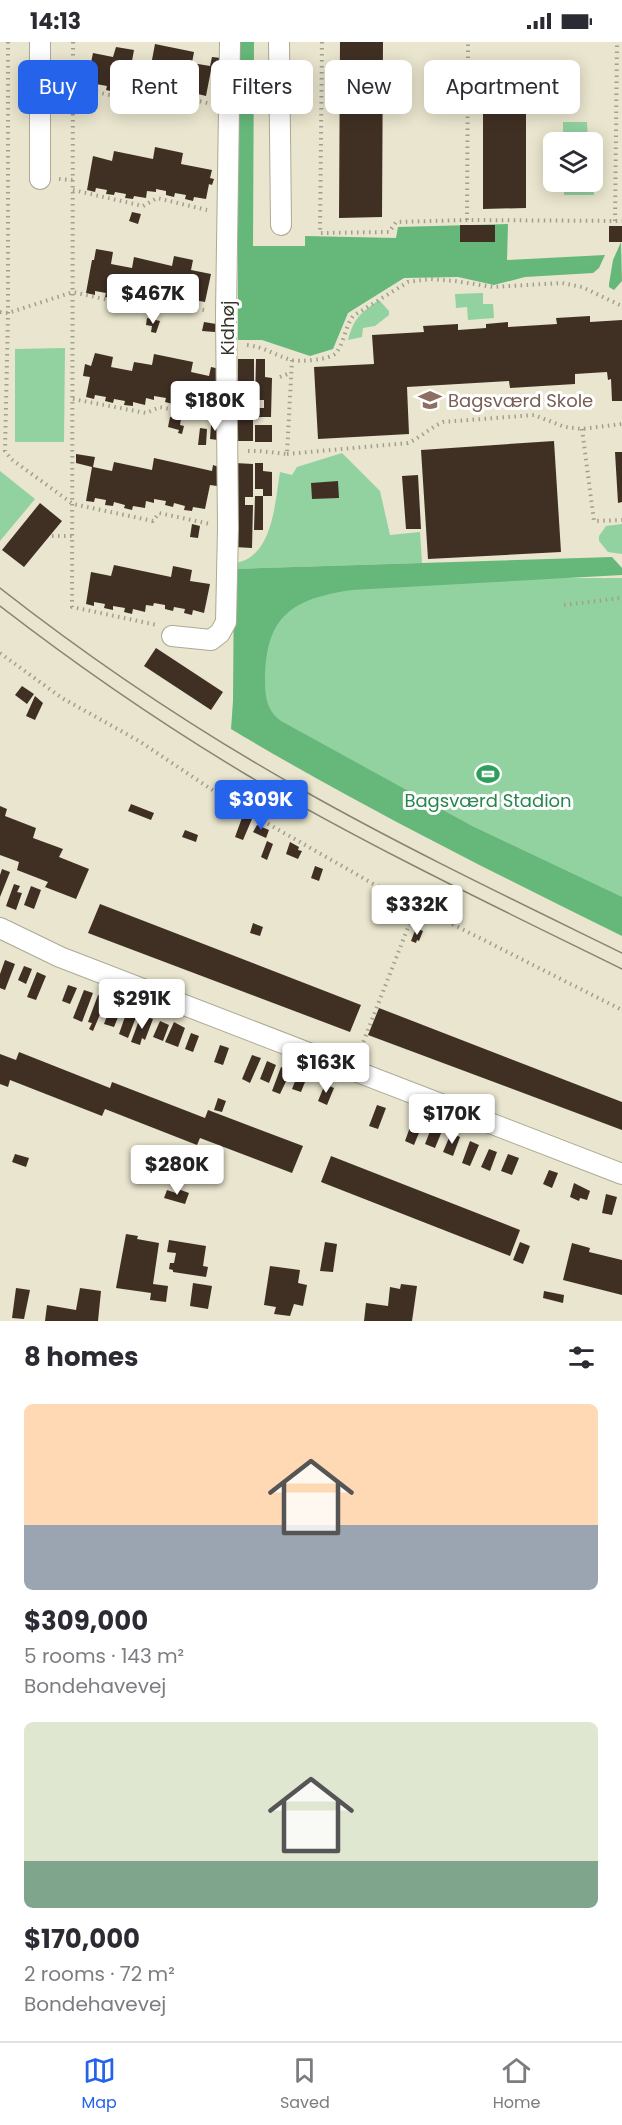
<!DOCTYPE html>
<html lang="en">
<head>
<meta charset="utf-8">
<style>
  :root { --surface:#fff; --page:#f7f7f7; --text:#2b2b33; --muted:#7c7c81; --line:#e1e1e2; --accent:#2563eb }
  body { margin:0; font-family:Poppins,sans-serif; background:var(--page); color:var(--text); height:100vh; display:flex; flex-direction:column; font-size:22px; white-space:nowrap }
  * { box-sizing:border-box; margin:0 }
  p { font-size:20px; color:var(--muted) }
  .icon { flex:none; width:33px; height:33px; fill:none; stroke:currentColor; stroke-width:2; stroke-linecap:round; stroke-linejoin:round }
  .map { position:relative; height:1279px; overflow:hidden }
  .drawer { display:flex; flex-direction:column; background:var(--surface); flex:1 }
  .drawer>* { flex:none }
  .hud { position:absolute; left:18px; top:18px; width:586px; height:54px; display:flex; gap:12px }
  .controls { position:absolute; left:543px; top:90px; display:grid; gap:12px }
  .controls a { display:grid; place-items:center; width:60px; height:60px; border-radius:9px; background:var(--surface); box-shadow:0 3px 15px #0003; font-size:30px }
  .price { position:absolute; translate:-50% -51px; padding:0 14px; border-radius:6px; background:#fff; color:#222; font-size:20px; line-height:39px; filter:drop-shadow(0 2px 3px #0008) }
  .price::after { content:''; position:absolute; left:50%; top:36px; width:18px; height:14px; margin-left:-9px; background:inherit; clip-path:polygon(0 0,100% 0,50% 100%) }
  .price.active { background:var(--accent); color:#fff }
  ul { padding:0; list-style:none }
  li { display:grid; align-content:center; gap:12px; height:318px; padding:0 24px }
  li span { display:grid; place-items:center; height:186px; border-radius:9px; color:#555 }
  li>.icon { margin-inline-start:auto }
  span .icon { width:108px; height:108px; fill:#fffc; stroke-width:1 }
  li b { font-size:26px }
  h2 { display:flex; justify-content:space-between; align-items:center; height:72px; padding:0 24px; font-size:26px }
  .tag { padding:0 21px; border-radius:9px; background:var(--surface); box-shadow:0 3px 15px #0003; font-size:21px; line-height:54px }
  .tag.active { background:var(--accent); color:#fff }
  .status { display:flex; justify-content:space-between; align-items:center; height:42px; padding:0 30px; background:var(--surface); direction:ltr }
  .status svg { height:16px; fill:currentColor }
  .dock { display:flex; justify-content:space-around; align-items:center; height:84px; border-top:2px solid var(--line); background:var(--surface); font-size:16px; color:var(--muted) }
  .dock a { display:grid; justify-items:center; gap:3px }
  .dock .active { color:var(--accent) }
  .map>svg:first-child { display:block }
  .green { fill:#92d2a0 }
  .forest { fill:#65b87a }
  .building { fill:#403024 }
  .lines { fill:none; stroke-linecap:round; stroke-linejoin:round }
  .minor-casing { stroke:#ada992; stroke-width:22 }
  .path { stroke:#a29f8e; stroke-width:4; stroke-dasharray:1.5 4.5; stroke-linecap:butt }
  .minor { stroke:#fff; stroke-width:20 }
  .tram { stroke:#878475; stroke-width:1.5 }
  .labels { text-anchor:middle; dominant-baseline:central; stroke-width:6; stroke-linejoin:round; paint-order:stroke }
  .street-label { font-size:18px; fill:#343229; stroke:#fff }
  .education-label { font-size:18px; fill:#785e54; stroke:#fff; text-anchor:start }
  .leisure-label { font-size:18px; fill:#27864d; stroke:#fff }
</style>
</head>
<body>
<div class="status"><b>14:13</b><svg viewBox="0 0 49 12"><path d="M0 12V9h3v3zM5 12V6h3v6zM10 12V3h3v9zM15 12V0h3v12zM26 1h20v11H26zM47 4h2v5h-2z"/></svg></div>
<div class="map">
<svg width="622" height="1279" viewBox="0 0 622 1279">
  <rect width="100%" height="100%" fill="#e9e5ce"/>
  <path class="green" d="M563,80H587L588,100H563Z
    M592,105L594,153H564V140H592Z
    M483,251V262H493L494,276L468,278L467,265L456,266L455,252Z
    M379,258L389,269V273L375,284L363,286L362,295L348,298C354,275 361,271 379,258Z
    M65,306L64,400H15V307Z
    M342,411L380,449L390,493L420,490L422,521L234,527V521C273,517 275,460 280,430L292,433L297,425Z
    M0,429L35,457L0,499Z
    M622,482V512L608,510L599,499V494L606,484Z
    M622,536V871L247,672L257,537Z"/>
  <path class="forest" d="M238,0H254L253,204H305V194L396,196L398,185L508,182L507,218L605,213L599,226L593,231L525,235L494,243L458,235L404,236L348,271L333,307L310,314L262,298H238Z
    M621,200L622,239L614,248L609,245V242L613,218Z
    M612,515L622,526V533L352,548C291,557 266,574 265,638C265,655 267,669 281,679L472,784L622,855V894C490,829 358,763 231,687L233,659L234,527Z"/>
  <path class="building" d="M340,0H383L382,175L339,176Z
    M155,2L194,10L192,21L210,24L212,15L221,16L218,29L211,28L206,54L194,51V55L186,54V50L175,47L174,51L166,50L167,46L156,43L155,47L148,46L146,53L134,50V54L126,52V48L115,46V50L106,48L107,44L96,42L95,46L86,44L93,11L113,15L116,5L134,8L132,19L151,23Z
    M483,38H526V166L483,167Z
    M155,105L183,111L181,122L212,128L210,136L214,137L212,143L209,142L206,157L194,155L193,159L185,157L186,153L175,151L174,155L166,153V149L156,147V150L147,149L146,156L134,154L133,157L125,156L126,152L115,150L114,153L106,152L107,148L96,146L95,150L87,148L93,114L112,119L114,109L153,117Z
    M132,170L141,172L138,182L129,179Z
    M460,183H495V200H460Z
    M609,184H622V200H609Z
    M96,207L113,210L111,222L132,226L134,215L172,224L174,214L193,218L191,228L211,232L205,260L194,258L193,262L185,261L186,257L174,254V258L166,257V253L155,250L154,254L147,253L145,259L134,257L133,261L125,259L126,256L115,253L114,257L105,255L106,251L95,249V253L86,251L92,218H94Z
    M590,274V280L622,278V359H612L611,337L608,338L607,330L575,332V342L510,346L509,339L407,345L409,392L318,397L314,325L374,322L372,293L424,290L423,284L458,282V288L486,286V282L508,280V285L557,282L556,276Z
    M147,276L160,279L156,291L151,290L152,284L146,283Z
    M204,280L216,282L215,290L202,289Z
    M95,311L113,315L111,325L132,329L134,320L152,323L154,312L193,320L191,330L209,334L211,325L220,327L217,340L210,339L205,364L193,362V366L184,364L185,360L174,358L173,362L165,360L166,356L154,354V358L146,356L145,363L133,360V364L124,363L125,359L114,357L113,361L105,359L106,355L95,353L94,357L86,355L90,335L83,334L85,322L91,324Z
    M238,317H254V342H245V350H253V399H237Z
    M256,317H265V335L272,336L271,375H256V366H264V358H255Z
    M170,375L181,377L180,383L184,384L182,392L178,391L179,388L168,385Z
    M211,383H219L218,398L210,397Z
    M255,383H272V400H255Z
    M200,386L207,387L206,403H198Z
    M554,399L561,510L428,517L421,408Z
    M615,410H622V460L618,461Z
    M76,412L95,415L93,425L112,429L114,420L152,428L154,416L212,429L213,423L219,425V440L217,444L210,443L205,467L193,465L192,469L184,468L185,464L174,461L173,465L165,463L166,459L154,457V461L146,459L145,466L133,464L132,468L124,466L125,463L114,460L113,464L105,463L106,458L95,456L94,460L86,459L92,425L76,421Z
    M235,421L253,422V455H245V463H253L252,506L234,505Z
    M255,421H263V429L272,430V454H263V488H254L255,454H263V447H255Z
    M418,433L421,487H406L402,434Z
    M338,439L339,456L312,457L311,441Z
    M40,461L62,479L24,525L2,508Z
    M192,482L200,484L198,496L190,495Z
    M114,523L171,535L173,524L192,528L190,539L210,542L204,571L193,568L192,573L184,571L185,567L174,565L173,569L165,567V563L154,561L153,564L146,563L145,570L133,567L132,572L124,570L125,566L113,564V568L104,566L105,562L94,560V564L86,562L91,530L111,534Z
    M156,606L223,650L211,668L144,624Z
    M22,644L34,652L27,662L15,653Z
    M35,654L43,661L35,678L26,674Z
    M131,762L154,771L151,778L128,769Z
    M0,764L7,767L5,774L36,786L33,796L63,807L59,815L89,827L76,857L45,845L48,840L17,828L19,820L0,813Z
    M243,773L252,777L243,798L235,795Z
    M257,783L269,788L266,796L253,790Z
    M185,788L198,793L196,800L182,795Z
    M267,799L273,802L267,818L261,815Z
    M290,800L299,805L298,808L302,809L298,817L286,812Z
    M315,824L323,827L319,839L311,836Z
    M2,827L10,830L0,855V833Z
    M14,842L20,844L17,850L22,851L16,868L6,864Z
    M31,844L41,848L34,867L24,863Z
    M100,862L361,963L350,990L88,891Z
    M253,881L263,885L260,894L250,891Z
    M416,886L423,889L419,899L417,898L416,901L411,899Z
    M5,918L15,922L5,948L0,946V932Z
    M24,924L32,927L26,942L18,938Z
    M37,930L46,934L36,958L27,955Z
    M68,943L77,946L70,962L62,959Z
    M84,948L93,951L82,980L73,976Z
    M98,953L107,956L93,989L89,987L92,981L88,980Z
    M113,959L123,963L114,985L104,982Z
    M128,966L138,970L128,996L119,992Z
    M379,966L622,1060V1088L368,993Z
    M141,973L153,977L145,998L142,996L140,1003L131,1000Z
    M160,979L169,983L163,999L153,995Z
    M174,980L185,986L178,1005L165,1000Z
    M191,991L199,994L193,1010L185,1007Z
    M220,1003L229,1006L223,1023L214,1020Z
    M19,1010L110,1046L112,1040L205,1076L208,1068L303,1104L292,1131L200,1096L197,1103L105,1067L102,1074L10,1038L8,1045L0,1042V1012L16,1018Z
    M252,1013L261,1016L250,1041L242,1037Z
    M267,1019L276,1023L269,1041L260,1037Z
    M281,1025L291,1029L280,1052L272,1049Z
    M298,1032L307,1035L301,1050L292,1047Z
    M325,1042L334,1046L327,1063L318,1059Z
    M218,1056L226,1059L222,1070L214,1068Z
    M377,1063L386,1066L378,1087L369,1084Z
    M413,1077L423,1081L414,1103L405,1099Z
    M432,1084L442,1089L435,1106L425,1102Z
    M451,1091L460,1095L453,1114L443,1110Z
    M470,1099L479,1103L470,1124L462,1121Z
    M489,1107L497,1110L490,1129L481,1125Z
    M15,1112L29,1116L26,1125L12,1120Z
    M508,1112L519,1116L512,1133L501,1129Z
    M331,1114L520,1188L510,1214L321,1140Z
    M549,1128L558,1131L552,1146L543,1142Z
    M574,1141L590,1149L587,1158L580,1156L579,1159L570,1155Z
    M178,1147L189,1151L185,1162L164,1156L167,1148L176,1151Z
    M606,1152L617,1155L612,1173L602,1171Z
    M126,1192L138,1194L137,1197L159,1201L153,1242L168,1244L166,1260L150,1258L151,1251L116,1246Z
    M169,1198L206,1204L203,1224L208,1225L206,1235L173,1230V1228L169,1227L170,1221H174L176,1211L167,1210Z
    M325,1200L337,1202L333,1230L320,1229Z
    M520,1200L530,1204L523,1222L513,1218Z
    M572,1201L590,1206L589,1210L622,1218V1253L563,1238Z
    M270,1224L300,1228L298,1241L307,1243L303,1264L294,1262L290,1274L274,1272L276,1265L264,1263Z
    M193,1241L212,1244L208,1267L190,1264Z
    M401,1242L417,1244L412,1279H364L366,1261L388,1264L390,1245L400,1247Z
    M16,1246L30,1248L24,1277L12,1276Z
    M80,1246L101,1249L98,1279H45L47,1263L76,1268Z
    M544,1249L564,1253L563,1261L543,1256Z"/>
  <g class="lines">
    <g class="minor-casing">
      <path id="minor" d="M279,0L281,183
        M40,137V0
        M172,594L211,598L220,591L226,580L228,486L226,272L230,0
        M0,886L60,915L622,1132"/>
    </g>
    <path class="path" d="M8,0V271L5,409L11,417L73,462L153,479L159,471L210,482
      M73,0L72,565L157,583
      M322,0L320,191L389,190L396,180L467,178L622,179
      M73,45L147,61L167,51L211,62
      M59,137L73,138
      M73,148L143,164L157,156L207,168
      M467,178L468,0
      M615,179L617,0
      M0,270L8,271L73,250L144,266L160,259L208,269
      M247,303C265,305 274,313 291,318C299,320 330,318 336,311C344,301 345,285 353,274L408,240L430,237L455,239L493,245L562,241L582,245L622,264
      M280,335L290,331
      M73,357L146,371L160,365L209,376
      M582,387L594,479L622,478
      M248,409H259L287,412L292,318
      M287,412L408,401C421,395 430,386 443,380L534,373L565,385L582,387L622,382
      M52,494H73
      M564,563L622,556
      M0,611L62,656L139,699L235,763L377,844L622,968
      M359,1011L416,865"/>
    <use href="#minor" class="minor"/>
    <path class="tram" d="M0,546C97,622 199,690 306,750C409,808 516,859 622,911
      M0,564C79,625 162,682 247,733C368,804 496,865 622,927"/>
  </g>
  <defs>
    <g id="school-bare" transform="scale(1.8)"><path d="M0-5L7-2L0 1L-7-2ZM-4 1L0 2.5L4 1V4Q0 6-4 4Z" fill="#8d6e63" stroke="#fff" stroke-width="2.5" paint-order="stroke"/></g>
    <g id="stadium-bare" transform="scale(1.8)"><path d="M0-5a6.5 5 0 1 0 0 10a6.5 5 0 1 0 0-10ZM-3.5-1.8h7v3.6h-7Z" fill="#2e9e5b" stroke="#fff" stroke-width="2.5" paint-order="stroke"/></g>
  </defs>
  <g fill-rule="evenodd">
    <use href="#school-bare" x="430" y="358"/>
    <use href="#stadium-bare" x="488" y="732"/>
  </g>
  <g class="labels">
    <g class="street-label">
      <text transform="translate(227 286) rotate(-90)">Kidhøj</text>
    </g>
    <g class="education-label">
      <text x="448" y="358">Bagsværd Skole</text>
    </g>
    <g class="leisure-label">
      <text x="488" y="758">Bagsværd Stadion</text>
    </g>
  </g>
</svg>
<div class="controls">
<a><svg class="icon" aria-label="layers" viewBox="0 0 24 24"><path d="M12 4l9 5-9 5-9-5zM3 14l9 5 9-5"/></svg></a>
</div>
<b class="price" style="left:153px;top:283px">$467K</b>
<b class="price" style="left:215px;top:390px">$180K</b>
<b class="price active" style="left:261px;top:789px">$309K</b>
<b class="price" style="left:417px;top:894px">$332K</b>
<b class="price" style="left:142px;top:988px">$291K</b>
<b class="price" style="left:326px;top:1052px">$163K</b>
<b class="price" style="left:452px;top:1103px">$170K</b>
<b class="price" style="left:177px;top:1154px">$280K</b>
<div class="hud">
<a class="tag active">Buy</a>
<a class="tag">Rent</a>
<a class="tag">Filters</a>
<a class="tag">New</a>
<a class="tag">Apartment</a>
</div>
</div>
<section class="drawer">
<h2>8 homes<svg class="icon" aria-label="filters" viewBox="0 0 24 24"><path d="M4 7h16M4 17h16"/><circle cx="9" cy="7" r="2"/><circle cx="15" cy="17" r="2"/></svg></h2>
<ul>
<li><span style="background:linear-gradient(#ffd9b3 65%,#9aa5b1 0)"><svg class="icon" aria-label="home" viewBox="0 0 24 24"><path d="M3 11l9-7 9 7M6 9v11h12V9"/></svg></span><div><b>$309,000</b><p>5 rooms · 143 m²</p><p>Bondehavevej</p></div></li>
<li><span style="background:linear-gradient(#dfe7d0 75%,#7fa58c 0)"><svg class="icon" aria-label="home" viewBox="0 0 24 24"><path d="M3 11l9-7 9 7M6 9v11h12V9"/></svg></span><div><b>$170,000</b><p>2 rooms · 72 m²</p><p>Bondehavevej</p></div></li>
</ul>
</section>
<nav class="dock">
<a class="active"><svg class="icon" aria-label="map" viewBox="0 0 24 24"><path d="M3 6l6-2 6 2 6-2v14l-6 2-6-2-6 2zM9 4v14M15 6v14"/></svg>Map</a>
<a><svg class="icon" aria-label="saved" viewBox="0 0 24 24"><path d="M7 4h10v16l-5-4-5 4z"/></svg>Saved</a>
<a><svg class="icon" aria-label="home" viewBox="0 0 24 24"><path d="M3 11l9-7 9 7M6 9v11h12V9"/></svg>Home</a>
</nav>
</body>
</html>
